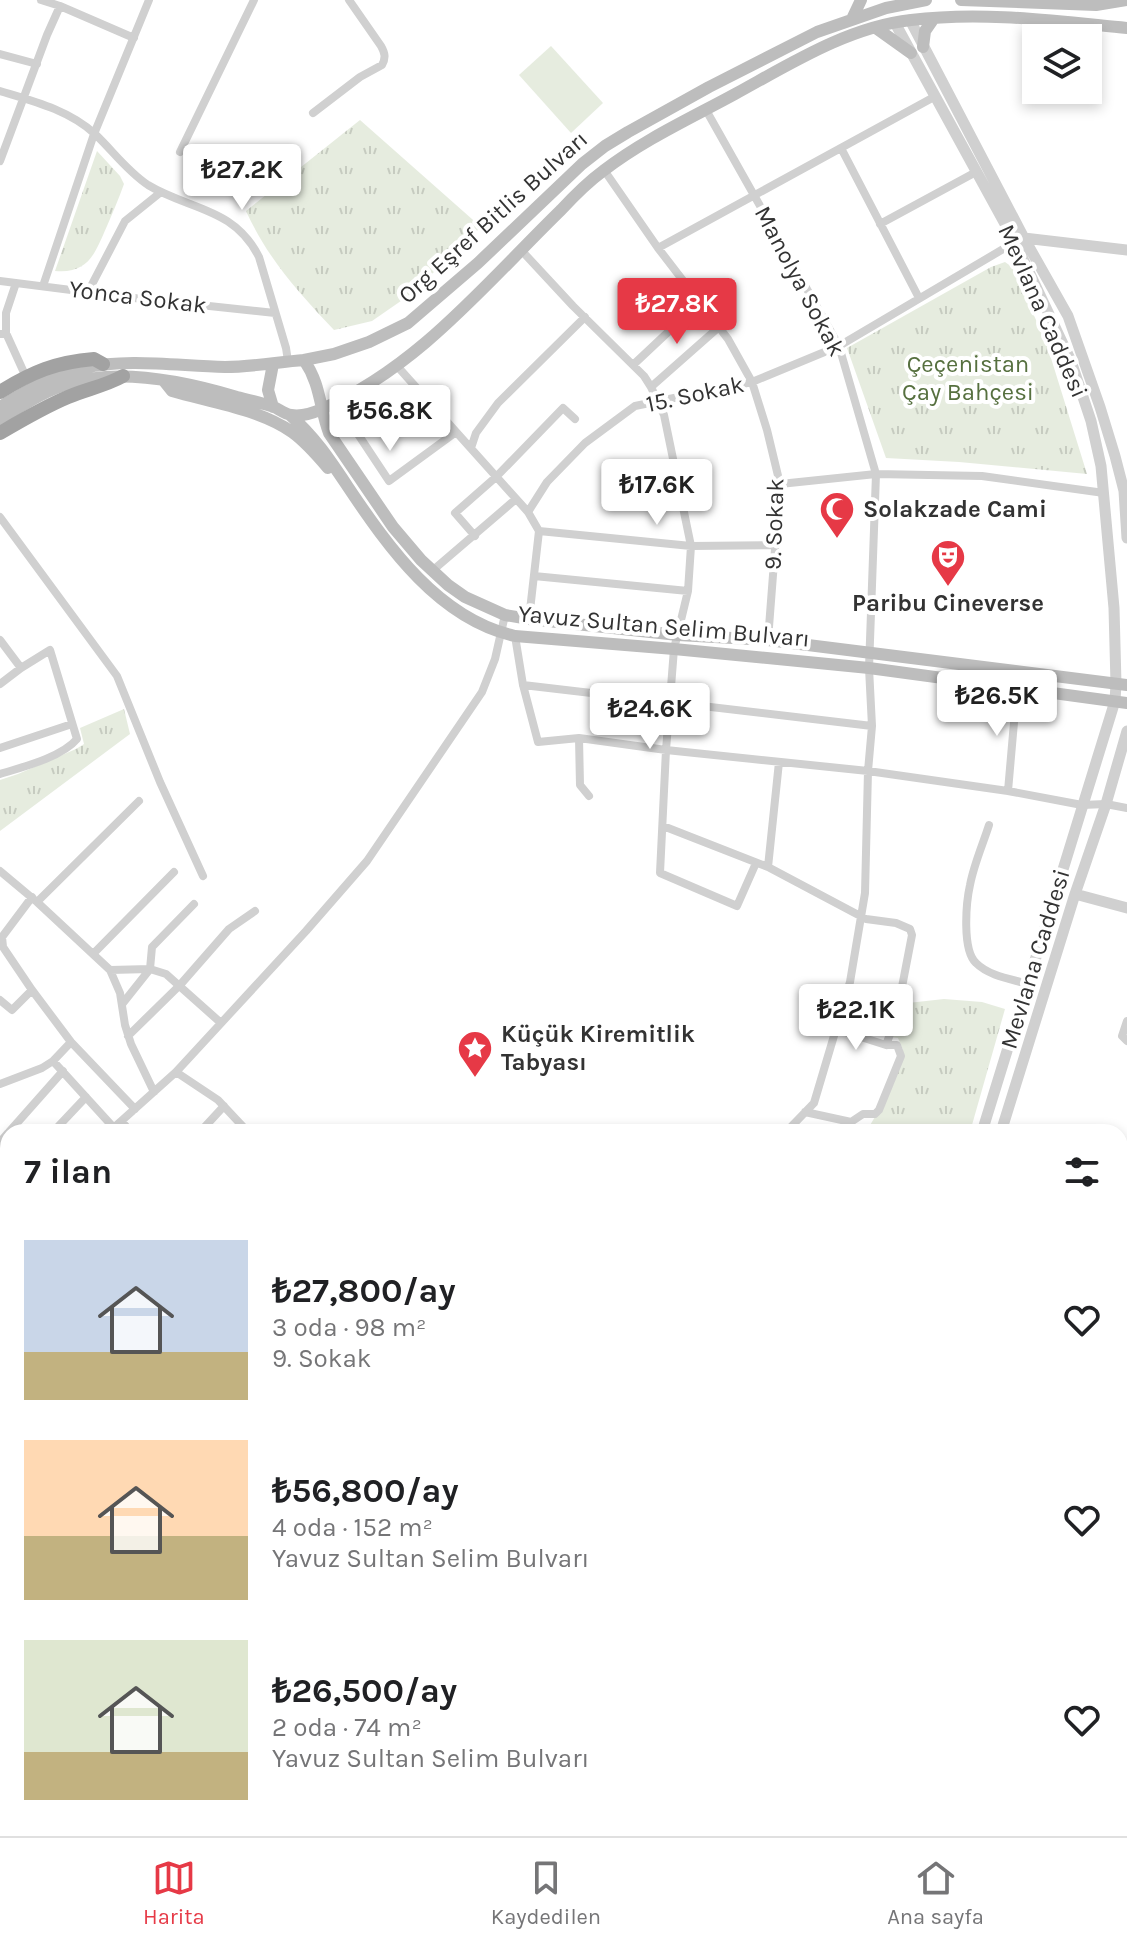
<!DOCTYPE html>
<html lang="tr">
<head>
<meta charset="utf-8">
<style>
  :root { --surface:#fff; --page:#f6f6f6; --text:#202124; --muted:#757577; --line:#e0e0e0; --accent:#e63946 }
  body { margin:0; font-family:Karla,sans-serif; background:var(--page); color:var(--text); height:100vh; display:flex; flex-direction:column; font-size:30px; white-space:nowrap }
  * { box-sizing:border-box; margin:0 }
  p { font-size:26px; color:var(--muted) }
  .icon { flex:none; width:44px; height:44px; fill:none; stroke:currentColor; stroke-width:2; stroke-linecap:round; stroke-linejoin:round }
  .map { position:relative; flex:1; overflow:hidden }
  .panel { position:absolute; left:0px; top:1124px; width:1128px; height:712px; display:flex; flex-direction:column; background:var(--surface); border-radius:24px 24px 0 0; box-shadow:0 4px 12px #0003 }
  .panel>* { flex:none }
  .controls { position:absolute; left:1022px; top:24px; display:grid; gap:16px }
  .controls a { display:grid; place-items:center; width:80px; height:80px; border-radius:0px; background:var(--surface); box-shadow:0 4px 12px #0003; font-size:40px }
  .price { position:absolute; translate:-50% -68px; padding:0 18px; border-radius:8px; background:#fff; color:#222; font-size:26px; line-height:52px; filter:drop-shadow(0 2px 4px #0008) }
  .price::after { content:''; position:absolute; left:50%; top:48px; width:24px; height:18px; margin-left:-12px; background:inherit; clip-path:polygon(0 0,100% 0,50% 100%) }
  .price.selected { background:var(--accent); color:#fff }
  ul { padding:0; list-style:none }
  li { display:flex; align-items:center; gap:24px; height:200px; padding:0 24px }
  li span { display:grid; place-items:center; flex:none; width:224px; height:160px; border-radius:0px; color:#555 }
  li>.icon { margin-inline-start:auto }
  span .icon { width:96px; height:96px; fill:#fffc; stroke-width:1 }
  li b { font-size:34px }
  h2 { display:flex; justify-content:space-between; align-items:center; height:96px; padding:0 24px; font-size:34px }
  .tabs { display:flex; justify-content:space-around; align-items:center; height:112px; border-top:2px solid var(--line); background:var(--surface); font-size:22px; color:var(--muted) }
  .tabs a { display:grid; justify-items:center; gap:4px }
  .tabs .selected { color:var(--accent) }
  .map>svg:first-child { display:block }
  .green { fill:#e6ecdf }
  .forest { fill:url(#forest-firs) }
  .park { fill:url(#park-tufts) }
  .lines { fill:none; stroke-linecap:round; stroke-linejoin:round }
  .canal { stroke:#cfe2ee; stroke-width:9 }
  .pedestrian { stroke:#d0d0d0; stroke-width:6 }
  .minor { stroke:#d0d0d0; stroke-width:8 }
  .tertiary { stroke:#d0d0d0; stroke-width:11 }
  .secondary { stroke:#bdbdbd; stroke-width:12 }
  .trunk { stroke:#a2a2a2; stroke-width:14 }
  .labels { text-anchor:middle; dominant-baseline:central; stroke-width:8; stroke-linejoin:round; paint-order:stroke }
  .street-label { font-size:24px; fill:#333; stroke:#fff }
  .park-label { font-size:24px; fill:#56703f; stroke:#fff }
  .poi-label { font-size:24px; font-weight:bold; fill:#333; stroke:#fff; text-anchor:start }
</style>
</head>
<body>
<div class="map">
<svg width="1127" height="1836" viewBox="0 0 1127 1836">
  <defs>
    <pattern id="forest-firs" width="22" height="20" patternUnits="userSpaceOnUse" patternTransform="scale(2)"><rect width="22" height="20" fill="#e6ecdf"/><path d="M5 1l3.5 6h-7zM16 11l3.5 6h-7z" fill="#c6cbc0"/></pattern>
    <pattern id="park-tufts" width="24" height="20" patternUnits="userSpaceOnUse" patternTransform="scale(2)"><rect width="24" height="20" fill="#e6ecdf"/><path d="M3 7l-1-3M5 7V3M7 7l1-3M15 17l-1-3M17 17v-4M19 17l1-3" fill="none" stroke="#c6cbc0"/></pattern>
  </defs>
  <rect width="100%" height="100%" fill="#fff"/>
  <path class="green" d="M551,46L603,103L571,133L519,75Z"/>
  <path class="forest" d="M873,1828H1103L1106,1836H878Z"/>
  <path class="park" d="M360,120L481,227L411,294L372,321L334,330C298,292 268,259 246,211Z
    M97,151L120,176L124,184C119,198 113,212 107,226C95,253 89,274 55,271Z
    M1005,262L1012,267L1046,342L1087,474L959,462L886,458L847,348L991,267Z
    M124,709L130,734L0,831V780L18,774L76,749L84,744L80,728Z
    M944,999L982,1002L1005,1009L970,1132H866L879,1110L903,1050L898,1038L889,1037L899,1004Z"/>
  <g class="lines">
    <path class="canal" d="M553,1836L555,1828"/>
    <path class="pedestrian" d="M576,1835L577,1836
      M392,1836L399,1828"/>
    <path class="minor" d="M41,0L60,6
      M0,54L37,64
      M0,91C33,101 69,110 95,134C113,151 127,171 148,185C189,210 234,207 259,257L286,348L288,361
      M706,110L839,346L876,474L869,668L872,726L868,771L865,893L850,982L814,1103L786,1132
      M313,113L360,77L382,65C386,58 385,53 381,46L349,0
      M841,148L919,298
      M180,152L254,0
      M0,161L47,35L60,6L134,38
      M604,170L658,248L728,339L752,382L767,430L780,484L768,640
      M880,224L976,172
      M658,248L934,97
      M521,250L573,306L644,376L651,387L664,415L691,546L688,591L674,649L666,750L660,873L737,906L756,863
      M0,281L134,298L275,313
      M43,286L94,134L149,0
      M88,292L125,221L161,192
      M6,333V313L16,283
      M0,334L6,333L26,377
      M633,365L699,303
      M397,366L528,512L539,531L529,619
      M651,387L719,327
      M336,401L389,481L456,432
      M471,448L476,433L498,403L585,317
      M780,484L876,474L982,476L1104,493
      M528,512L547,482L585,443L635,406L752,382L839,346L1015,242
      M0,517L117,676L160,782L203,876
      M539,531L691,546L775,545
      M475,536L455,513L496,477L563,408L575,419
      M432,571L516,499
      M534,576L688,591
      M515,636L523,685L538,742L579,738L666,750L868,771L1008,791L1082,805L1106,804L1127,808
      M0,640L21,668
      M0,684L21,668L50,650L77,739C62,757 23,767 0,774
      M523,685L872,726
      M579,738L580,785L589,796
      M0,748L72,724
      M1008,791L1017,688
      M989,825C983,844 974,864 970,885C966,903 962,950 976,963C989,976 1011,979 1028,984
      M663,826L768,867L866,919L896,923L910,929L912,935L896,1018L886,1045
      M768,867L779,762
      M0,871L37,902L110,970L120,993L125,1025L131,1044L154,1092
      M32,897L2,937L3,947L32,990L71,1042L135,1109
      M37,902L139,801
      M93,954L174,872
      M110,970L150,969L166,974L221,1023
      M0,1000L12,1010L32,990
      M123,1003L150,969L152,947L194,904
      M1127,1021L1122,1036L1127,1041
      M128,1036L180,985L229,929L255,911
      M53,1061L114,1128
      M176,1072L218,1100L248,1132
      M0,1084L42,1068L53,1061L71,1042
      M805,1112L851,1122L863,1114H875L879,1110L901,1056L897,1045H886L836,1029
      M122,1122L131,1132
      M9,1132L63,1071
      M53,1132L86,1097
      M109,1132L176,1072L306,931L367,861L482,692L495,659L505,615
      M200,1132L224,1106
      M0,1142L8,1133
      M0,1145L8,1153
      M0,1220L8,1214
      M0,1337L8,1330
      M1120,1772L1127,1773
      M1120,1803L1127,1817"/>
    <path class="tertiary" d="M910,20L1024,238L1068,316L1100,407L1115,456L1124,491L1127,538
      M895,23L1015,242L1071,361L1091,421L1101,466L1114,608L1116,684L1115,701L982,1132
      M1021,239L1024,238L1127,250
      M1075,894L1127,908
      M1001,1132L1075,894L1106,804L1127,731"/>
    <path class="secondary" d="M961,0L1096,5L1127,0
      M852,19L861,0
      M876,28L911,53
      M923,47L925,31L934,18
      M304,360L334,354L369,342L408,323L478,263L582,164L605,146L628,132L709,87L817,32L886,8L926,0
      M164,381L172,391C210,402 259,409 292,432C306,442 317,455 328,468
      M0,407C26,391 53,375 83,368C129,358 178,366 225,367C252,367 278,362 304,360C321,385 319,406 329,433L393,527L421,560L448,585L465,597L505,615L529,619L678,635L768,640L1127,685
      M273,407L268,390L273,364
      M290,415C315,437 330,460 348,487C389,548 439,619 515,636L674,649L869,668L1127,703
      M0,419C22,406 43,391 68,384C119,367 187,382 237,397C249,400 262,403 274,407C280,410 285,414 291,415C302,417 313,413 322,409C419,367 487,282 561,210C574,196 588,182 603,171C643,140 691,118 735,94C790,64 848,27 911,20C983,11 1055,21 1127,28"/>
    <path class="trunk" d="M0,392C32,372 56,362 94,359L103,364
      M0,433C22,420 44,407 68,397C87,389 105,386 123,376
      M0,1369L8,1373
      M0,1387L8,1392
      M697,1828L707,1836
      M728,1828L737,1836"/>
  </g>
  <defs>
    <g id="mosque-pin" transform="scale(1.8)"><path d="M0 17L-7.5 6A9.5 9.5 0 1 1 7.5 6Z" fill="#e63946" stroke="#fff"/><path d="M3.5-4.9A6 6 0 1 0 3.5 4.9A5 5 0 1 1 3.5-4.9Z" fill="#fff"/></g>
    <g id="theatre-pin" transform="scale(1.8)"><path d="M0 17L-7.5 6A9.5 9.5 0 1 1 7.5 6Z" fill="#e63946" stroke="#fff"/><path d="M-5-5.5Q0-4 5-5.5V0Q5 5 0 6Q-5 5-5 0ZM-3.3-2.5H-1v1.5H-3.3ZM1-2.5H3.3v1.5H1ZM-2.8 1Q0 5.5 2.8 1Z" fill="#fff"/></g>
    <g id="sight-pin" transform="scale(1.8)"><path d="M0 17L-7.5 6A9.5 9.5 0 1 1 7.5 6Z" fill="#e63946" stroke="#fff"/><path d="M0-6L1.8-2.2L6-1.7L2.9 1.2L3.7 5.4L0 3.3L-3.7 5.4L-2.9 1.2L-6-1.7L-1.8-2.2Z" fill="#fff"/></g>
  </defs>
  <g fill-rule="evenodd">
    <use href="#mosque-pin" x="837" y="509"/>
    <use href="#theatre-pin" x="948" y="557"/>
    <use href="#sight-pin" x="475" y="1048"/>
  </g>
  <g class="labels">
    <g class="street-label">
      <text transform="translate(493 217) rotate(-42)">Org Eşref Bitlis Bulvarı</text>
      <text transform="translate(800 281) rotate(62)">Manolya Sokak</text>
      <text transform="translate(138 297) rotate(7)">Yonca Sokak</text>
      <text transform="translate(1043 311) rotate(66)">Mevlana Caddesi</text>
      <text transform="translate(695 394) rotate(-12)">15. Sokak</text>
      <text transform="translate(774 524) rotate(-88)">9. Sokak</text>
      <text transform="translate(664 626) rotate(5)">Yavuz Sultan Selim Bulvarı</text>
      <text transform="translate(1035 959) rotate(-73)">Mevlana Caddesi</text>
    </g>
    <g class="park-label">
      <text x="968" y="364">Çeçenistan<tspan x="968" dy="28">Çay Bahçesi</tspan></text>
    </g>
    <g class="poi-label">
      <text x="863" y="509">Solakzade Cami</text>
      <text x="948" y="603" text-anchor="middle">Paribu Cineverse</text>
      <text x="501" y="1034">Küçük Kiremitlik<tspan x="501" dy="28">Tabyası</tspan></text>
    </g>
  </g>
</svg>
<div class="controls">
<a><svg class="icon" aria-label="layers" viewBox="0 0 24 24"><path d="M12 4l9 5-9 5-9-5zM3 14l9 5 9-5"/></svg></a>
</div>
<b class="price" style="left:242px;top:212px">₺27.2K</b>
<b class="price selected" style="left:677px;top:346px">₺27.8K</b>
<b class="price" style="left:390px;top:453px">₺56.8K</b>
<b class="price" style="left:657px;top:527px">₺17.6K</b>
<b class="price" style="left:997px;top:738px">₺26.5K</b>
<b class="price" style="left:650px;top:751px">₺24.6K</b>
<b class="price" style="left:856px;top:1052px">₺22.1K</b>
<section class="panel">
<h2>7 ilan<svg class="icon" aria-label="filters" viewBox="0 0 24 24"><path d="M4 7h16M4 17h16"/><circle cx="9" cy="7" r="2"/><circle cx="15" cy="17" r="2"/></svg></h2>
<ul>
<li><span style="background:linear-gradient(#c9d6e8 70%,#c2b280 0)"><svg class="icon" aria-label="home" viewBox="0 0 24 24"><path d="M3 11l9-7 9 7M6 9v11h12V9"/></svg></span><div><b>₺27,800/ay</b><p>3 oda · 98 m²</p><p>9. Sokak</p></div><svg class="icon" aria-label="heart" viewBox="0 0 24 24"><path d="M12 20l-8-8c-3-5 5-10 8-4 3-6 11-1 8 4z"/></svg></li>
<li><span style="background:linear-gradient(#ffd9b3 60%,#c2b280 0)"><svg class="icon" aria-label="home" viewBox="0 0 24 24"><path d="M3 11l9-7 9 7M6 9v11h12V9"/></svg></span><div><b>₺56,800/ay</b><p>4 oda · 152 m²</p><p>Yavuz Sultan Selim Bulvarı</p></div><svg class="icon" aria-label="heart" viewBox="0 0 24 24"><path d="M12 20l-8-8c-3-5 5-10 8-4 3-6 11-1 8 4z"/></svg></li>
<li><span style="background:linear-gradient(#dfe7d0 70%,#c2b280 0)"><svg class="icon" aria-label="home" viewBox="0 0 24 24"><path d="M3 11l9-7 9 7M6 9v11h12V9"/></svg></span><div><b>₺26,500/ay</b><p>2 oda · 74 m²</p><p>Yavuz Sultan Selim Bulvarı</p></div><svg class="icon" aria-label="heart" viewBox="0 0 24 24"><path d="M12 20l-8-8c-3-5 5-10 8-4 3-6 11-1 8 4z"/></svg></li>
</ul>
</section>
</div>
<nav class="tabs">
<a class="selected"><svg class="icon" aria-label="map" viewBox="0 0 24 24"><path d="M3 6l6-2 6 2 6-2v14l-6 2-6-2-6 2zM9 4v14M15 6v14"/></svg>Harita</a>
<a><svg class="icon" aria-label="saved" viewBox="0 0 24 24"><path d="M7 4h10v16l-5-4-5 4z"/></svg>Kaydedilen</a>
<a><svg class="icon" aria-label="home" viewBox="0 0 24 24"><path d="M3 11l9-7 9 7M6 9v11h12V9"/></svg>Ana sayfa</a>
</nav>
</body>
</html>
